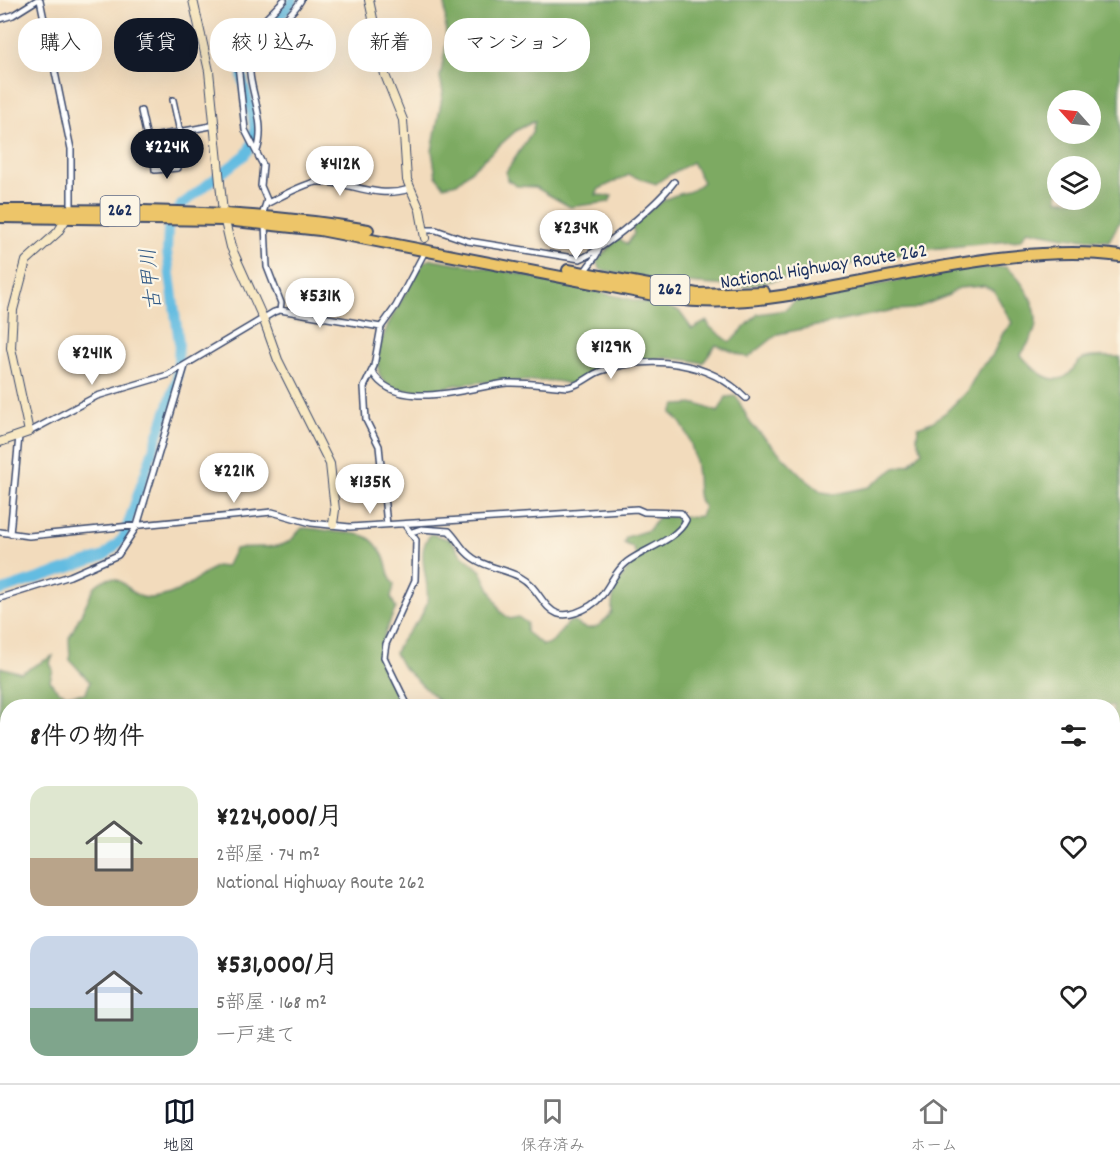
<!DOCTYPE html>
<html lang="ja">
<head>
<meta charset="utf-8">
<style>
  :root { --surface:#fff; --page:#f6f6f6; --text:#222; --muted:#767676; --line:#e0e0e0; --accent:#111827 }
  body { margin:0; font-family:Dekko,"Klee One",sans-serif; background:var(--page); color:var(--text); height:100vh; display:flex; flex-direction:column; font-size:22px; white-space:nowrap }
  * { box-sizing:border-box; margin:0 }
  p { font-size:20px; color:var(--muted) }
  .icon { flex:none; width:33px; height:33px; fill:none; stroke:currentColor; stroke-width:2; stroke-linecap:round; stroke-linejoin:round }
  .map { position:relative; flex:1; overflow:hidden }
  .sheet { position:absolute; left:0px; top:699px; width:1120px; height:384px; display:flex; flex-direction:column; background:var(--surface); border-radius:24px 24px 0 0; box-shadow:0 6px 24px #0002 }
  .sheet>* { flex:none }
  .hud { position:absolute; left:18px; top:18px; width:600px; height:54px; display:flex; gap:12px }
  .needle { width:39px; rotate:297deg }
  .fabs { position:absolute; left:1047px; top:90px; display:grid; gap:12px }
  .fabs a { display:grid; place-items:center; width:54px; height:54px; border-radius:50%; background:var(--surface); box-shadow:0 6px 24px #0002; font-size:30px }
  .price { position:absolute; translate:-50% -51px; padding:0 14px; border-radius:21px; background:#fff; color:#222; font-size:20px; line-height:39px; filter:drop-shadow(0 2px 3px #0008) }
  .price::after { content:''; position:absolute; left:50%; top:36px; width:18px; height:14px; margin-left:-9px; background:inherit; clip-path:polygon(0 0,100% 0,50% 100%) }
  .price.current { background:var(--accent); color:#fff }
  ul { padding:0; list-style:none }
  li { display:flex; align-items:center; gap:18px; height:150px; padding:0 30px }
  li span { display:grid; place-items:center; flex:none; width:168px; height:120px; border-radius:18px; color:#555 }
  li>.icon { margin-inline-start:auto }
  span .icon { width:72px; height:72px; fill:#fffc; stroke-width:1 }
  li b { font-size:26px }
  h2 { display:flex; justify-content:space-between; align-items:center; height:72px; padding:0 30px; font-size:26px }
  .pill { padding:0 21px; border-radius:24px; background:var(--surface); box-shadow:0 6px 24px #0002; font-size:21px; line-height:54px }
  .pill.current { background:var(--accent); color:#fff }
  .tabs { display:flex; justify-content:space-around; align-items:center; height:84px; border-top:2px solid var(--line); background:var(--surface); font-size:16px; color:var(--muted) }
  .tabs a { display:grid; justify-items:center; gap:3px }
  .tabs .current { color:var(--accent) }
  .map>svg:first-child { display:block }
  .forest { fill:#7daa62; stroke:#4c6c60; stroke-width:1.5; fill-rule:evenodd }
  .water { fill:#64bce1; stroke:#4076a0; stroke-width:1.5 }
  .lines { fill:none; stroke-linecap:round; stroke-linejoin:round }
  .river { stroke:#64bce1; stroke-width:10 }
  .street-casing { stroke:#3b496c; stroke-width:8 }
  .secondary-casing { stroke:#3b496c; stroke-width:10 }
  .highway-casing { stroke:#3b496c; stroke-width:14 }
  .street { stroke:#fff; stroke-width:5 }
  .secondary { stroke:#f8e8c3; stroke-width:8 }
  .highway { stroke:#edc569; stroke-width:10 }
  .labels { text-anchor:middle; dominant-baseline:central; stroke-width:4.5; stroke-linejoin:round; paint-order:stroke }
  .shield { fill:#fcf5e5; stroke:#5e6a86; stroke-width:1.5 }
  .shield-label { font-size:18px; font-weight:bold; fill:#1b2f5e }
  .street-label { font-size:20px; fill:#1b2f5e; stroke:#fcf5e5 }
  .water-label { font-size:21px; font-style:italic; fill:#315985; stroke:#fcf5e5 }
</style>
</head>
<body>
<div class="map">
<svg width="1120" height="1083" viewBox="0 0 1120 1083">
  <rect width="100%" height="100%" fill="#fcf5e5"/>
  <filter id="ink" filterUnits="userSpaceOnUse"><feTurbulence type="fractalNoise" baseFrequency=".0167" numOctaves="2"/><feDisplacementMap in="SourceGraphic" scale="12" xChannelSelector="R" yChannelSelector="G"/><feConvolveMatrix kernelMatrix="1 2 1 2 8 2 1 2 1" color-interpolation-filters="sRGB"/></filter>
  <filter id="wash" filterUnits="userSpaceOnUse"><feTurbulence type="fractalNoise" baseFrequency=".008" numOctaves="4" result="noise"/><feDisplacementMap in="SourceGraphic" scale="24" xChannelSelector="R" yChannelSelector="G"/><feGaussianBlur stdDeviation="1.35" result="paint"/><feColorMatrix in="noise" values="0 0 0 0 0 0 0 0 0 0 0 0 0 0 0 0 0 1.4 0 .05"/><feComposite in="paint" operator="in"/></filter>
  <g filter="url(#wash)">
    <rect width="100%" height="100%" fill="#f2dbbc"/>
    <path class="forest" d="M445,0H1120V221L1109,241L1064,237L1028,230L1021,240L920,250L742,287L659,281L601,270L596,261L618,238L627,244L634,234L632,225C645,215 657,202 673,196C690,190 686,196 703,182L692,162C679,171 667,174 656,184L629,175L599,189L596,195L612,196L609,202L570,207L535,187L517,186L507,180L506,172L532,132L535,121L517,130L457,183L444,186L436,176L432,151L443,92L440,77L446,45ZM1058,100H1090V134H1058ZM1058,166H1090V200H1058Z
      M432,259L511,272L673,309L679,311L692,329L707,321L710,327L730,342L758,314L785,310L795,301L957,269L1006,267C1022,279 1041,308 1035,329C1032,339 1026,347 1021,355C1032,368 1052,389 1069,374C1075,368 1077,360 1086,358C1096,355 1109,357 1120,357V1083H150L144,1081L139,1083H84L82,1076H1113V706H444L402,666L395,653C401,634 423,622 427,602C431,579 413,553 431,534L451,540L460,553L481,571L501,612L510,619L518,617L527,623L526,632L543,645L551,643L570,621C577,621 577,625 583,627C596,632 605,621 612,612C611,589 623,575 637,557L633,548L624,543L626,537L649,530L658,517C673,516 686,518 700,516L704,507C696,499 698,488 697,476C695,455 689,427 671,413L676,405L697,404L718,412L726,397L736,396L751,424L804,478L822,492L835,494L869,487L895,468L910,464L922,451L917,438L918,427L932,422L946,412L967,391L980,368L992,356L1003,333L1012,323L994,291L984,286L959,288L947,296L914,309L894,310L778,334L748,358L716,345L703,363C668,355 632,358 599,369C589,372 583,384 572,384C566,384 560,381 554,381C527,381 499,380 472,383C449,385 427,393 404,390C394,389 381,383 379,373C371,338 408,293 424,262Z
      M302,528C313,528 324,530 335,532C358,534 370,531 383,555C388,565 387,575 394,585L391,597L396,608C386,630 373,653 386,676C392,686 400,696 402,706H8L7,808L0,804V667L21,673L53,656L50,663L53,670L50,680C57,696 71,696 86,693L90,682L70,660L69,638L95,586C121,563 126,598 148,598C176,598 194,580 216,566L226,567L235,549C252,545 275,550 288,542C294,539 297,532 302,528Z"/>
    <path class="water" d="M0,934L7,951V1002L0,988Z"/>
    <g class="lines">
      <path class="river" d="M0,591L104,556L123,538L177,379L179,343L167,252L168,228L181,205L245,155C271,122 232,88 244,56C252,33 282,21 293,0"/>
    </g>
  </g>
  <g filter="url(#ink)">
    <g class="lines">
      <g class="street-casing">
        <path id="street" d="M40,0L71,149V210
          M0,19L13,15L37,0
          M173,100L180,132
          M141,111L147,138L216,125
          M152,137L155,170L178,168L177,133
          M257,151C268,120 246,86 250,59C252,45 291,19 301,0
          M266,204C279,198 304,183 317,182C348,180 374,200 410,189
          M262,216L267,200L261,186L263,165L245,130L237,55L246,39L284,0
          M265,225L267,267L281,303L280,310
          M425,230H436L468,241L580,259C606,248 657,204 674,182
          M584,274C587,264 598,258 599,248
          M372,371C394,414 470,387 507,383C527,382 549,386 568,387C582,385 589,375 601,371C651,355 708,360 746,398
          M29,432L97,396L168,375L274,312L280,310L381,327
          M387,525L379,446L366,420L364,387L374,366L381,327L396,306L423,255
          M405,525L416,540L415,580L386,644L384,657L408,706
          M0,532L29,536L272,512L311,523L350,527L637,509L644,512L681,513L686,520C677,540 644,549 627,562C610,575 610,593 590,606C544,633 547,591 520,577C503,568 480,567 466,552C460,546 456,538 449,531L421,529L412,532
          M10,534L19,436
          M0,598L70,576L118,555L137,526L185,366
          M0,1011L8,1027
          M0,1064L6,1062
          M25,1076L27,1083
          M91,1076V1083"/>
      </g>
      <g class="secondary-casing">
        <path id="secondary" d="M193,0L209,71L223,213L231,247L263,318L278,360L330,464L335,510L333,524
          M369,0L385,75L403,120L407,180L420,210L425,238
          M0,442L29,432L11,348L13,310L26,261L58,232L69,214
          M0,864L8,870
          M66,1076L69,1083"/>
      </g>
      <g class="highway-casing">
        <path id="highway" d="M1,210C123,210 247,209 368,230
          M0,217L225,220L320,230L669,298C721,306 768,299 818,290C910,274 1028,243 1120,256
          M568,270L697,294L764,292"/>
      </g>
      <use href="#street" class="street"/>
      <use href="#secondary" class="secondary"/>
      <use href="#highway" class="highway"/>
    </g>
  </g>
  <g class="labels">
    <g class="shield">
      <rect x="100.5" y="196" width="39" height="30" rx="4.5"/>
      <rect x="650.5" y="275" width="39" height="30" rx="4.5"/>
    </g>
    <g class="shield-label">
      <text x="120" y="211">262</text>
      <text x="670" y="290">262</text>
    </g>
    <g class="street-label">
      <text transform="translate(824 268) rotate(-9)">National Highway Route 262</text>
    </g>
    <g class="water-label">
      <text transform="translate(153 279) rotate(-96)">古甲川</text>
    </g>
  </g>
</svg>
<div class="fabs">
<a><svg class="needle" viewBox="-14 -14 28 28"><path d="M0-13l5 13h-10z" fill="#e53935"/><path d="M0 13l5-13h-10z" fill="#767676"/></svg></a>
<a><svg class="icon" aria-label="layers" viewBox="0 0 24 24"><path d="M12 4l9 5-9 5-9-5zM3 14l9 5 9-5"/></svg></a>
</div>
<b class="price current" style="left:167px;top:180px">¥224K</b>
<b class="price" style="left:340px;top:197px">¥412K</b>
<b class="price" style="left:576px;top:261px">¥234K</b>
<b class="price" style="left:320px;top:329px">¥531K</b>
<b class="price" style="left:611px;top:380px">¥129K</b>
<b class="price" style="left:92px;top:386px">¥241K</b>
<b class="price" style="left:234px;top:504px">¥221K</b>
<b class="price" style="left:370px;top:515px">¥135K</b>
<div class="hud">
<a class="pill">購入</a>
<a class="pill current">賃貸</a>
<a class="pill">絞り込み</a>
<a class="pill">新着</a>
<a class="pill">マンション</a>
</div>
<section class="sheet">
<h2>8件の物件<svg class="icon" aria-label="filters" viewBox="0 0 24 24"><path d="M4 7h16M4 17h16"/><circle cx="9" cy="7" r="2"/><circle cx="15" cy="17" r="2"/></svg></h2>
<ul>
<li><span style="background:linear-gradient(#dfe7d0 60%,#b9a48a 0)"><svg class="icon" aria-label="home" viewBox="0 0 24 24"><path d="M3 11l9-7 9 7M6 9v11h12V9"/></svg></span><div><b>¥224,000/月</b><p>2部屋 · 74 m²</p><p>National Highway Route 262</p></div><svg class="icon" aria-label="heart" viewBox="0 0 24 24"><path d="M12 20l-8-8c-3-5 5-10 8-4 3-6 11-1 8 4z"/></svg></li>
<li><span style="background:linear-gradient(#c9d6e8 60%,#7fa58c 0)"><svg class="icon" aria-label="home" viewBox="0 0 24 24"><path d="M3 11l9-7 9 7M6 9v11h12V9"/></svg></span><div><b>¥531,000/月</b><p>5部屋 · 168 m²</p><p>一戸建て</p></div><svg class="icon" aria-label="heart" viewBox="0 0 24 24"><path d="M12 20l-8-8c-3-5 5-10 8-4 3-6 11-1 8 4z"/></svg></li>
</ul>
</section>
</div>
<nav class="tabs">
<a class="current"><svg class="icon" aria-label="map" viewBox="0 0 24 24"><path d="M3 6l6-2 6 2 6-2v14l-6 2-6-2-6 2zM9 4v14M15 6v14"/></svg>地図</a>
<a><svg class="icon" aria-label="saved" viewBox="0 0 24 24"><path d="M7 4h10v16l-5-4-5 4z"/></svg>保存済み</a>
<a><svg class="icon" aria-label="home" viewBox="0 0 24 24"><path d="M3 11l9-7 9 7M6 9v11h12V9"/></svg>ホーム</a>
</nav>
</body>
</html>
